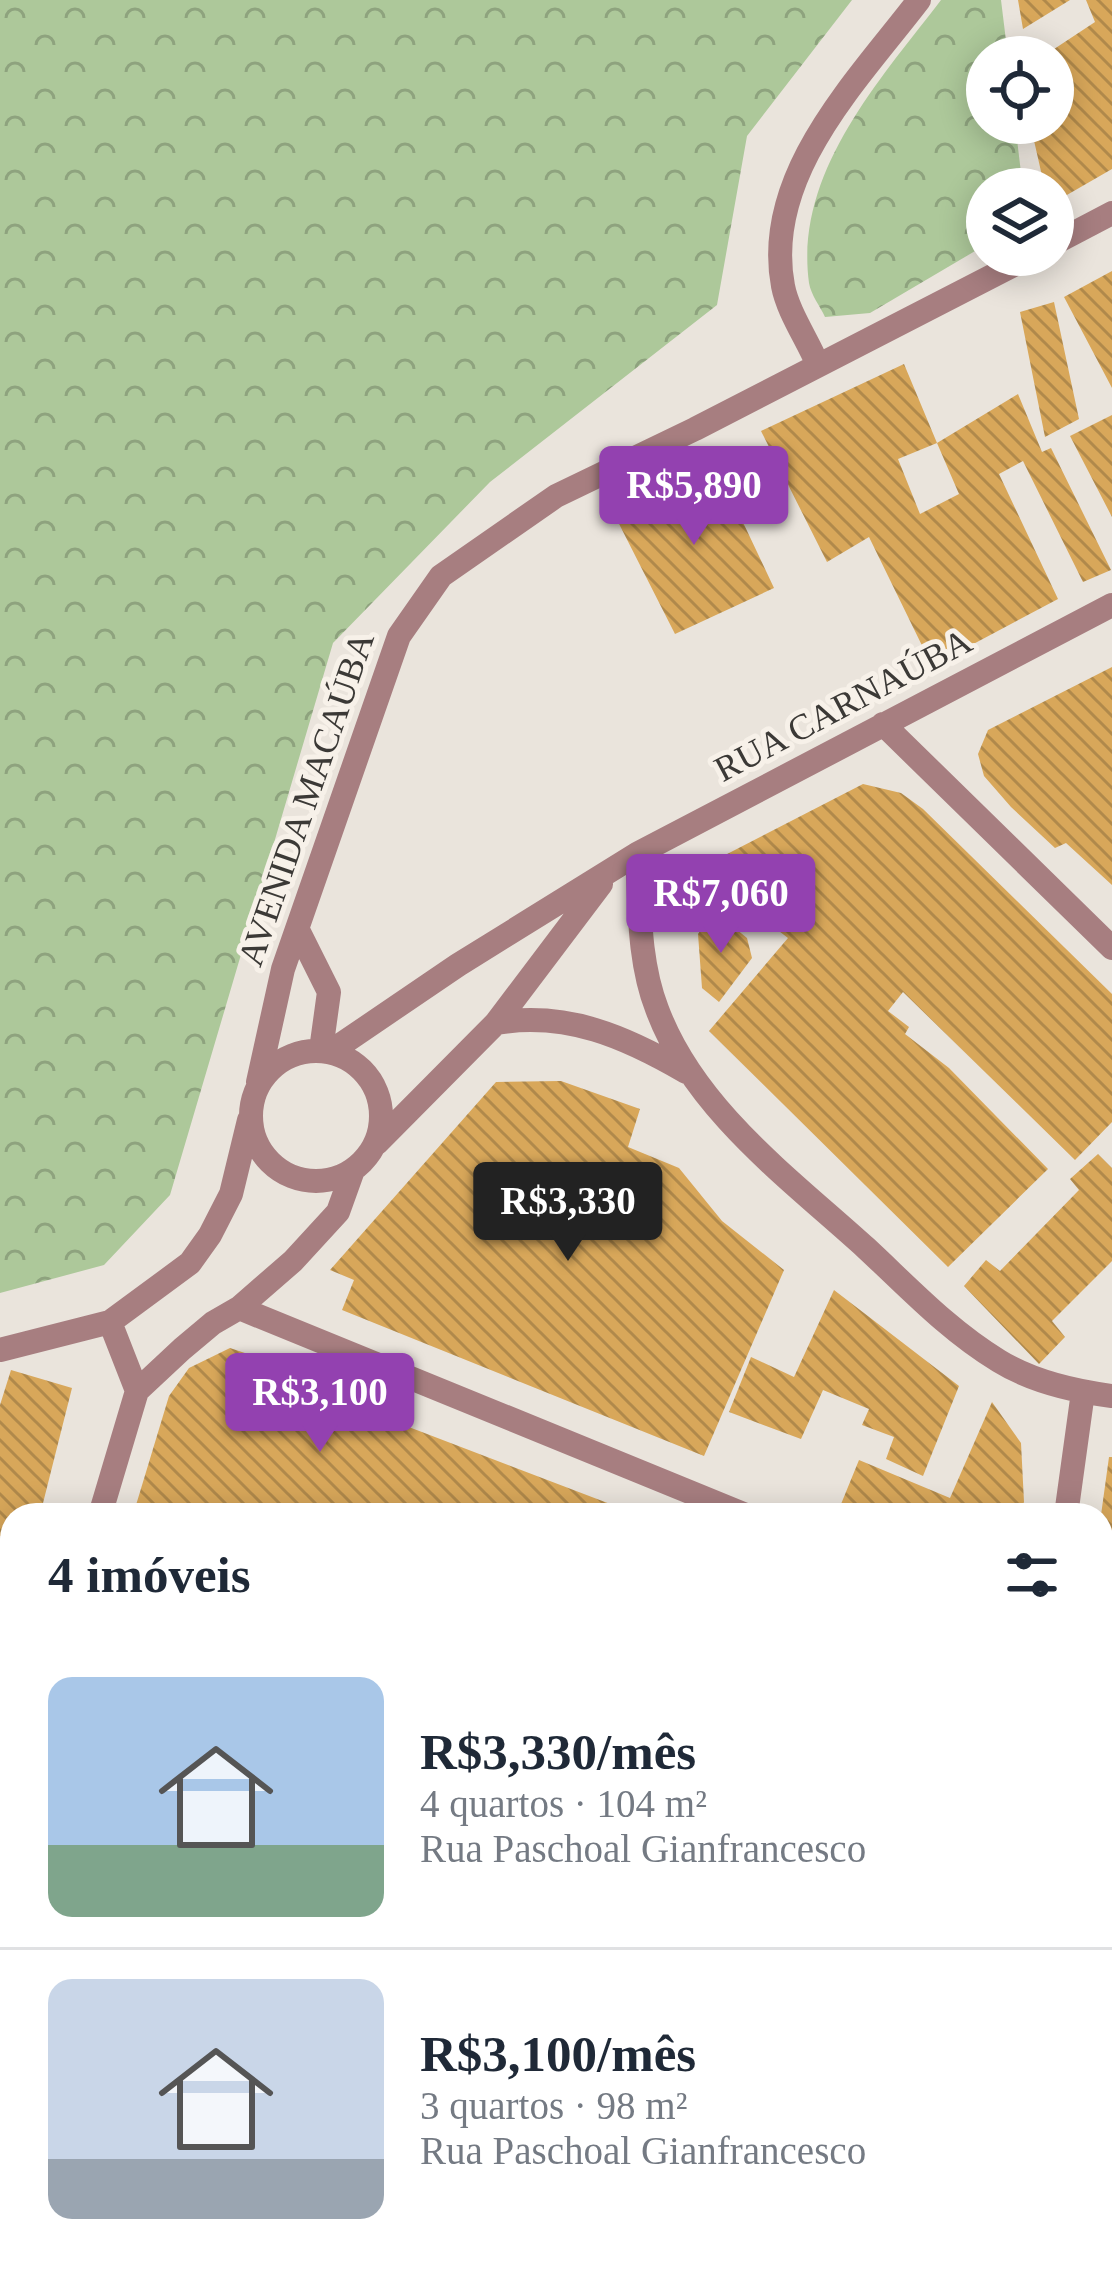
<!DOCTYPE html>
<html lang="pt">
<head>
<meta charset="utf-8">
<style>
  :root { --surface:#fff; --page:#f6f6f7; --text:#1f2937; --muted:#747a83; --line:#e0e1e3; --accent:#9341b0 }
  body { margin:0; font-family:"Times New Roman",serif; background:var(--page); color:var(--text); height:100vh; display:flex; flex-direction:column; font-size:45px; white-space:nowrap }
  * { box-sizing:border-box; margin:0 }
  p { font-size:39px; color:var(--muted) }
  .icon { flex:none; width:66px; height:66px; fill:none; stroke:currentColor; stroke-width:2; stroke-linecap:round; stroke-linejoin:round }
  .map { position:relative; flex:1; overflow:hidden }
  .panel { position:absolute; left:0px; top:1503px; width:1113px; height:768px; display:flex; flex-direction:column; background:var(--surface); border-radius:36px 36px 0 0; box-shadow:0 6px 30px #0003 }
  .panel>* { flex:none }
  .fabs { position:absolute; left:966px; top:36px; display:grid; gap:24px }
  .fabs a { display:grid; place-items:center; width:108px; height:108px; border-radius:50%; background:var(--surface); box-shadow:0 6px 30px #0003; font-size:60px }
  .price { position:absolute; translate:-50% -102px; padding:0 27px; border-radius:12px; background:var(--accent); color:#fff; font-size:39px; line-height:78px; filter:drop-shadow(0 3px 6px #0008) }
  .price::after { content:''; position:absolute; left:50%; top:72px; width:36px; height:27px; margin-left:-18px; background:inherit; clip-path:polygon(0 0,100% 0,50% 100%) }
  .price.selected { background:#222; color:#fff }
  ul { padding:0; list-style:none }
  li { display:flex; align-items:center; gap:36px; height:300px; padding:0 48px }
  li+li { border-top:3px solid var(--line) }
  li span { display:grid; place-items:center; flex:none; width:336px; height:240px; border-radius:24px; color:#555 }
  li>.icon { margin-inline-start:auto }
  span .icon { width:144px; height:144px; fill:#fffc; stroke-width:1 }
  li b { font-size:51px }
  h2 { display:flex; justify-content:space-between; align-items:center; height:144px; padding:0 48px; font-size:51px }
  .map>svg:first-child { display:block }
  .forest { fill:url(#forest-crowns) }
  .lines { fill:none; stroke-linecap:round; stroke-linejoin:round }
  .stream { stroke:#46b5d8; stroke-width:12 }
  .building { fill:url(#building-back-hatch) }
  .street { stroke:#a77e80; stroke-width:24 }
  .secondary { stroke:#854d51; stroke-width:24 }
  .labels { text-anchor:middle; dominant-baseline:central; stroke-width:10; stroke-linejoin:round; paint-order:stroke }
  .street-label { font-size:36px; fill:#3b3936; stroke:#f7f1e9 }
</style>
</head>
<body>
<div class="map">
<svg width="1112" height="2271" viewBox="0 0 1112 2271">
  <defs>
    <pattern id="forest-crowns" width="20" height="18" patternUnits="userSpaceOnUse" patternTransform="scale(3)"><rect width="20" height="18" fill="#adc89a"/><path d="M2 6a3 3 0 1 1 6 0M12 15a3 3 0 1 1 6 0" fill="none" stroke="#8ea37e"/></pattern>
    <pattern id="building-back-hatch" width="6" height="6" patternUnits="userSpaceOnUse" patternTransform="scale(3)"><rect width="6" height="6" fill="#d8a75a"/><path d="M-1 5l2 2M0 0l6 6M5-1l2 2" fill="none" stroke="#b0894b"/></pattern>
  </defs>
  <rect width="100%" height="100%" fill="#eae4dc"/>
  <path class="forest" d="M0,0H852L747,136L717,305L490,482L333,643L170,1195L104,1265L0,1293Z
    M941,0H1001L1008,57H987V123H1015L1023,189H987V244L870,313L825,317C820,306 811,295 809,283C794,173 880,80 941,0Z"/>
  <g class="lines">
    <path class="stream" d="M0,1667L12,1672
      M1101,2125L1112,2130"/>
  </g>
  <path class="building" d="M1018,0H1070L1023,29Z
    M1086,0H1112V169L1053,203V189H1045L1030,123H1053V57H1042L1095,22Z
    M1112,271V388L1064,297Z
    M1054,302L1079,419L1045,437L1020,312Z
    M904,364L937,443L898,459L920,514L959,494L937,443L1018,394L1042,452L1051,448L1111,570L1083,582L1023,461L999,474L1058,599L932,666L869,537L827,562L761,431Z
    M1112,415V517L1070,436Z
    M714,461L774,588L675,634L612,510Z
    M1112,667V885L1066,843L1055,848L1011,807L984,776L978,754L988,730Z
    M863,784L901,793L923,809L1112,994V1122L1075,1160L903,992L888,1011L909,1027L905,1034L949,1068L1048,1169L948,1267L709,1031L788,938L698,869Z
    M714,911L747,938L752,958L719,1002L702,988L698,934Z
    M561,1081L640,1109L628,1147L679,1168L722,1221L784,1270L704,1456L342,1310L354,1280L330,1270L496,1082Z
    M1098,1154L1112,1168V1261L1052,1321L1065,1337L1039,1364L964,1286L986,1260L1000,1271L1079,1190L1070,1179Z
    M834,1290L959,1386L923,1476L886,1459L894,1437L862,1425L869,1409L823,1390L801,1439L729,1412L751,1357L794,1377Z
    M230,1348L373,1396L367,1411L639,1515H133L169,1396L189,1368Z
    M11,1370L72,1388L40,1515H12V1539L0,1536V1405Z
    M992,1402L1021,1443L1024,1502L1019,1515H852L839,1509L859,1460L950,1498Z
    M1109,1457H1112V2049L1101,2043V1515Z
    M0,1786L12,1789V2098L0,2092Z
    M0,2175L12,2180V2259H205L235,2271H0Z
    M402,2259H1095L1090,2271H427Z"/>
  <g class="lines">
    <path class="street" d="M1053,244L1112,213
      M817,363C807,339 788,312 783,286C762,175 858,80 919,0
      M883,724L1112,948
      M637,854C640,906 638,960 657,1009C694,1109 789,1178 866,1248C908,1287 949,1331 999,1361C1033,1382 1073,1391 1112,1396
      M299,932L329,992L321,1050
      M496,1023C567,1011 626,1037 686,1072
      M251 1116a65 65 0 1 1 130 0a65 65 0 1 1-130 0Z
      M330,1052L458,965L637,854L1112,605
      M258,1082L283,969L399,636L441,576L556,496L695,429L1033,255
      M377,1143L496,1023L601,884
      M239,1308L746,1515
      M0,1350L110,1322L190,1263L210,1235L231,1194L249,1120
      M137,1391L182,1349L213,1323L239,1308L293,1261L338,1212L352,1173
      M100,1515L137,1391L110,1322
      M1066,1515L1083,1392
      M0,2136L12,2141
      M295,2259L324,2271"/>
    <path class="secondary" d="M0,1603L12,1607
      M0,1741L12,1745
      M1101,2052L1112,2057
      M1101,2222L1112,2228"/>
  </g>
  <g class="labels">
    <g class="street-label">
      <text transform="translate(843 705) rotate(-28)">RUA CARNAÚBA</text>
      <text transform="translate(306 799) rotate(-71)">AVENIDA MACAÚBA</text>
    </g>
  </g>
</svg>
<div class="fabs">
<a><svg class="icon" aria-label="locate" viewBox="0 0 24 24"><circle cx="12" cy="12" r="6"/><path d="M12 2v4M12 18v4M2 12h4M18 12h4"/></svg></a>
<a><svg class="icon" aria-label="layers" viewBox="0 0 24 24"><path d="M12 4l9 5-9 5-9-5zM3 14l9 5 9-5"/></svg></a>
</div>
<b class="price" style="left:694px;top:548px">R$5,890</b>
<b class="price" style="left:721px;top:956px">R$7,060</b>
<b class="price selected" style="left:568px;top:1264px">R$3,330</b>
<b class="price" style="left:320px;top:1455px">R$3,100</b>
<section class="panel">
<h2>4 imóveis<svg class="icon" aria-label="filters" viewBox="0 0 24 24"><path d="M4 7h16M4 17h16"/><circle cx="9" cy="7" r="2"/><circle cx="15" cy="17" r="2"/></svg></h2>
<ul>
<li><span style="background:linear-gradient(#a9c7e8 70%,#7fa58c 0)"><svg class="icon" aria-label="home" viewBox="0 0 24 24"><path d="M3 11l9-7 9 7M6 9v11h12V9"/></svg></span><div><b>R$3,330/mês</b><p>4 quartos · 104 m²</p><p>Rua Paschoal Gianfrancesco</p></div></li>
<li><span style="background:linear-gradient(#c9d6e8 75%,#9aa5b1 0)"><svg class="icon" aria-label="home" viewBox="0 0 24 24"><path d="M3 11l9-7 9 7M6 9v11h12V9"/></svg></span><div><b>R$3,100/mês</b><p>3 quartos · 98 m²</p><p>Rua Paschoal Gianfrancesco</p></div></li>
</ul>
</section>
</div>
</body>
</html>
